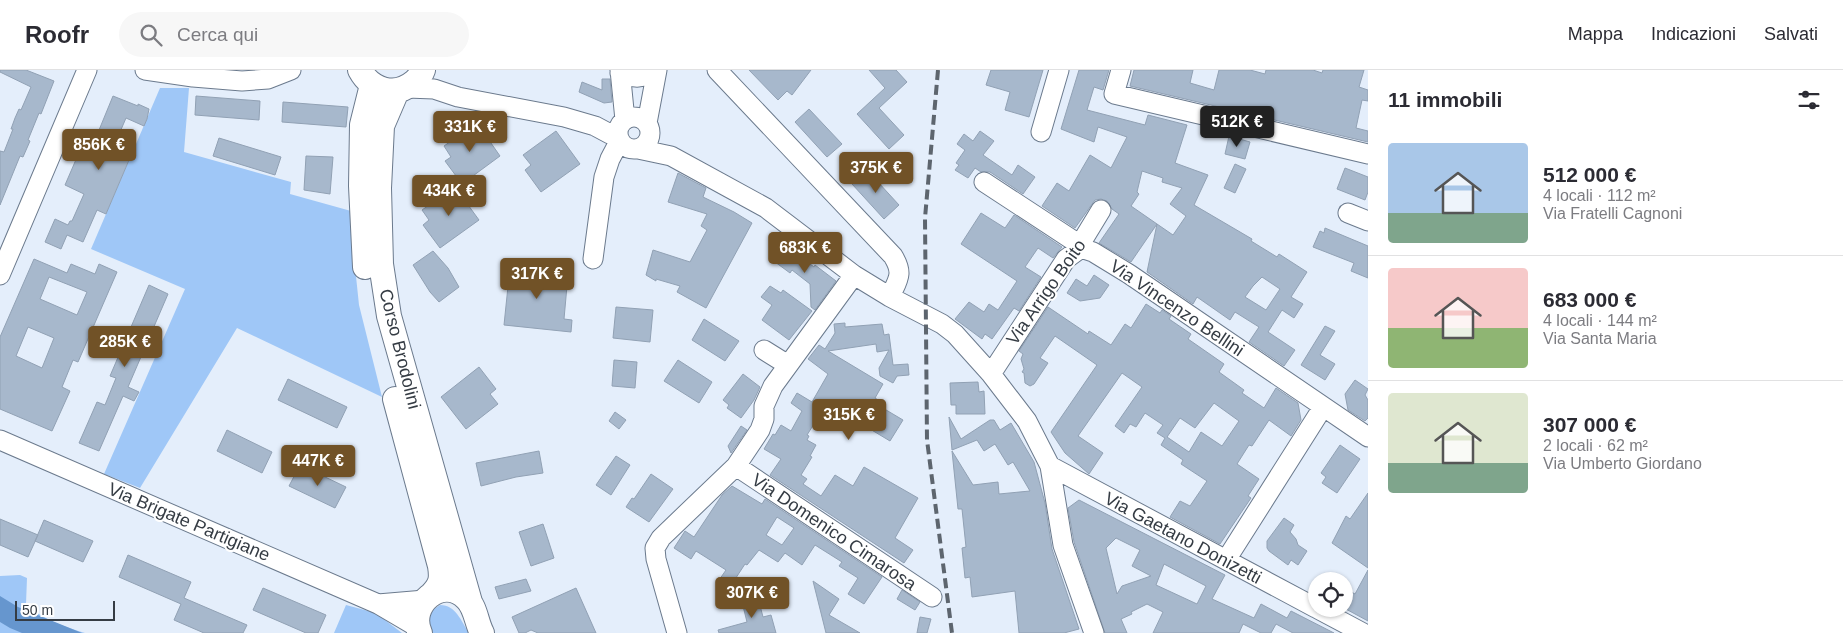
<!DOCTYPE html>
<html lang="it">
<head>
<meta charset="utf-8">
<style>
  :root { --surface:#fff; --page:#f7f7f7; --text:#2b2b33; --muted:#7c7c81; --line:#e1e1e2; --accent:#715227 }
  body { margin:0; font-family:Arial,sans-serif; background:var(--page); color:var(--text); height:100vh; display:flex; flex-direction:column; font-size:19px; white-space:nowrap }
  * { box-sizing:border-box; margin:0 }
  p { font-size:16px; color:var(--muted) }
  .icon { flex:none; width:28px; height:28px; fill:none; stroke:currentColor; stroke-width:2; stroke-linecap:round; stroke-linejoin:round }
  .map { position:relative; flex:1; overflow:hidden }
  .panel { display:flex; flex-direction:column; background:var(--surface); width:475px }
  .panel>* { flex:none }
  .fabs { position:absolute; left:1308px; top:502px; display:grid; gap:10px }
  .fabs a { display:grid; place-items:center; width:45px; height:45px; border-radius:50%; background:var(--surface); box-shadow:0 1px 4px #0004; font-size:25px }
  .scale { position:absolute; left:15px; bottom:12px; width:100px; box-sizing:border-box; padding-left:5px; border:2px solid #353c44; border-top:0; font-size:14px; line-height:18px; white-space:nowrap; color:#353c44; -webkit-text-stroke:4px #fff; paint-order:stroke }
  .price { position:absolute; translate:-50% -42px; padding:0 11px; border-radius:5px; background:var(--accent); color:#fff; font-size:16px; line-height:32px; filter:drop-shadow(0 1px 2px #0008) }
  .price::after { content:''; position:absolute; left:50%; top:30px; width:15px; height:11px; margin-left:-8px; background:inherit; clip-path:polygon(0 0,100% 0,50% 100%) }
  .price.selected { background:#222; color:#fff }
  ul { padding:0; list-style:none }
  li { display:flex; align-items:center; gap:15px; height:125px; padding:0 20px }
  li+li { border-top:1px solid var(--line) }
  li span { display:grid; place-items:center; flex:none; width:140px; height:100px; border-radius:5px; color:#555 }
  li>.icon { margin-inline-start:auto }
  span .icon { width:60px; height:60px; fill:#fffc; stroke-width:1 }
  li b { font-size:21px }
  h2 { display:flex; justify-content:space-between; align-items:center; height:60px; padding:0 20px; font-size:21px }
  header { display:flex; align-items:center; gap:30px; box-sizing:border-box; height:70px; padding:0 25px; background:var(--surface); border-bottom:1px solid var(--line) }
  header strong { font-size:24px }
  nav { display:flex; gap:28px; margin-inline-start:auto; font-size:18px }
  .search { width:350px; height:45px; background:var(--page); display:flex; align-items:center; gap:12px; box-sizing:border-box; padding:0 18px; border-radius:28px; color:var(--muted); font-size:19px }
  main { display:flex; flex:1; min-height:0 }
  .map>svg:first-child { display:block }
  .green { fill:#9fc7f7 }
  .water { fill:#6696ce }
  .building { fill:#a7b8cc; stroke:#91a1b4; fill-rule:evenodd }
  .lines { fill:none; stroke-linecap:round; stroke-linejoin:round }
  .minor-casing { stroke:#6b7a8d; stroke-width:21 }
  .major-casing { stroke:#6b7a8d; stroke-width:26 }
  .minor { stroke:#fff; stroke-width:19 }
  .major { stroke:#fff; stroke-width:24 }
  .rail { stroke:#5d656e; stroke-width:4; stroke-dasharray:10 5; stroke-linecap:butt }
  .labels { text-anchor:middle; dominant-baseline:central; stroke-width:4; stroke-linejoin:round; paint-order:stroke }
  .street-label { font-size:18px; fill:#353c44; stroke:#fff }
</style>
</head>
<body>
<header>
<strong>Roofr</strong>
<div class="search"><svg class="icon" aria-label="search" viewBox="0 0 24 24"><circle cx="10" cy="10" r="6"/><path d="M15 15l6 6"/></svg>Cerca qui</div>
<nav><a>Mappa</a><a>Indicazioni</a><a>Salvati</a></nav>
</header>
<main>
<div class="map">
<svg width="1368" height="563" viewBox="0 0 1368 563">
  <rect width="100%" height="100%" fill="#e4eefb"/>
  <path class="green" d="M160,18H189L184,82L291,112L290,124L351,141L352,168L359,235L382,327L237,258L140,418L104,404L185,219L91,179Z
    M20,505L27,508L26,534C43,550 63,556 85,563H0V506Z
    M346,535L376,543L402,563H334Z
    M440,535C456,535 461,551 469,563H433L428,555L430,542Z"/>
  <path class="water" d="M0,526L18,537L82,563H22L10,558L0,552Z"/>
  <path class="building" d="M0,0H26L54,11L41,44L39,43L28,70L30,71L23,87L20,86L0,135V81L4,82L13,59H11L15,48L19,39L21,40L31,17L0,2Z
    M749,0H811L792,25L787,21L778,30Z
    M869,0H896L907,12L879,38L904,65L889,79L857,44L885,18Z
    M991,0H1043L1029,47L1005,40L1010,22L986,15Z
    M1079,0H1109L1103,20L1094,17L1087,40L1145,55L1148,45L1187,55L1175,93L1208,105L1194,135L1252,169L1251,171L1277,187L1279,184L1307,202L1291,227L1303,234L1294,248L1282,240L1268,262L1295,280L1284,296L1249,272L1259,257L1235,242L1230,250L1197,227L1193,234L1147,202L1157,154L1173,165L1186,146L1170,134L1182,118L1162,112L1163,108L1142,101L1137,122L1139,124L1131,136L1157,154L1131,192L1099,173L1119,144L1112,139L1107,131L1101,129L1095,130L1075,158L1042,136L1057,113L1069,121L1090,85L1111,98L1127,67L1098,57L1094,72L1061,59ZM1262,207L1280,219L1266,240L1245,227L1253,216Z
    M1134,0H1193L1190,13L1214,20L1219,0H1250L1265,4L1266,0H1313L1322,3L1323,0H1364L1359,17L1368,20V31L1362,30L1356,58L1368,61V72L1130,16Z
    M602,9H610L612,32L604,33L579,22L582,12L602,20Z
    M113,26L138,36V34L149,39L147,49L144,56L126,48L117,69L135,76L106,144L97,140L83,172L67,165L61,179L45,172L55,149L68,155L70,151H72L84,124L65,115L81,78L90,82Z
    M196,26L260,31L259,50L195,45Z
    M283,32L348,37L346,57L282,52Z
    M809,39L842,74L827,87L795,52Z
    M477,53L500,86L462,114L445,91L451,87L444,76Z
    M556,61L580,94L541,122L525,100L531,95L523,85Z
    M980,61L994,71L983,85L1012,105L1018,95L1035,107L1023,124L990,102H981L975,98L968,108L955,100L959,95L956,93L965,80L957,74L964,64L973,71Z
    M1229,66L1250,72L1245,89L1225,84Z
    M219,68L281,87L275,105L213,86Z
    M306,86L333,87L330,124L304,120Z
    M1235,94L1246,99L1235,123L1224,118Z
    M1345,98L1368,107V122L1365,130L1337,119Z
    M867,100L899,135L884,149L852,114Z
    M678,103L706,118L703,127L734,142L752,153L706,238L677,222L680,216L656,209V211L646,205L653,180L690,192L707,160L701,156L707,144L668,132Z
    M455,117L479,150L440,178L423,155L429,150L422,140Z
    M981,143L1005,158L1014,145L1062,177L1053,188L1038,178L1025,197L1041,207L1019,241L1014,238L992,269L985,264L982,269L955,249L969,232L984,242L989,234L998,240L1017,211L961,174Z
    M1325,158L1368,176V208L1351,201L1354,193L1313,177L1320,161L1324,163Z
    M783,173L814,197L815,195L836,211L815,240L811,237L810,214L792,200L790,203L771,189Z
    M433,181L448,198L459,217L439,232L430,222L413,195Z
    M34,189L67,203L71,194L95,204L99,194L117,202L78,292L73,290L62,317L70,321L52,361L0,339V267ZM49,207L87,222L77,245L40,229ZM28,257L54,268L42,298L16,286Z
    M510,197L544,200V203L568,205L564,249L572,250L571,262L504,255Z
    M1094,205L1109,215L1100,228L1080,231L1067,223L1076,209L1087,216Z
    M149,215L168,224L128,317L139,322L134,331L123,326L99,381L79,373L97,332L105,335L116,308L110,306Z
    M770,216L781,223L783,220L812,241L789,270L762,250L772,235L761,227Z
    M1146,234L1160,243L1162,240L1171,246L1169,249L1191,264L1188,269L1224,294L1219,302L1244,320L1242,323L1264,338L1276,318L1298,333L1301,350L1291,366L1269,350L1252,376L1249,375L1237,394L1259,409L1248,426L1251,428L1220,474L1170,447L1180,431L1190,436L1207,411L1181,394L1183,390L1161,375L1165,368L1157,363L1163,355L1145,343L1136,357L1130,354L1124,363L1115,356L1142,317L1122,303L1078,366L1103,383L1089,404L1065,383L1051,362L1097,295L1055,266L1040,288L1048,293L1034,314L1030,316L1025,313L1024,303L1022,302L1024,299L1021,289L1023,284L1019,281L1048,237L1088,264L1089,261L1111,275L1125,254L1131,258ZM1214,333L1239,351L1222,376L1201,362L1189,382L1167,367L1180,348L1195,358Z
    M616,237L653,240L650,272L613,268Z
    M704,249L739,271L725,291L692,270Z
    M845,253V257L882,254L884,265L889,264L893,295L908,294L909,305L897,306L893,313L880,306L879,298L889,280L877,282L876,274L828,281L883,314L875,328L878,330L876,334L903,350L890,371L845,344L840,352L837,350L834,355L819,346L807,365L809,366L807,370L816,375L810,386L812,387L801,405L807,409L803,414L821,426L835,405L853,416L864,397L918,428L895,468L913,480L904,493L770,405L781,389L764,379L773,364L775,365L781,355L791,361L802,341L791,333L797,323L812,332L828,304L808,289L819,275L825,279L835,263L834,254Z
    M1325,256L1335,261L1320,285L1335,294L1325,310L1301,295Z
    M614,290L637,292L635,318L612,316Z
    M678,290L712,312L699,333L664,311Z
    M479,297L496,319L490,324L498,334L466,359L441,327Z
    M743,304L760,317L754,330L741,348L727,338L729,335L723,330Z
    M288,309L347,337L337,358L278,330Z
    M1355,310L1368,319L1365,325L1368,330V348L1365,351L1348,340L1345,324Z
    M978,312L979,322L984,321L985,344H956V335H951L950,313Z
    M615,342L626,350L619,359L609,351Z
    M949,347L961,369L990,350H994L1000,360L1011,353L1034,392L1045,433L1052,479L1079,559L1064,563H1019L1015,521L972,527L970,507L965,508L962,478L966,477L962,439H958L952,381L973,415L998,412L999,424L1030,421L1013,392L1008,395L995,374L984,381L977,370L952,380Z
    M741,356L747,360L731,383L728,376Z
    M227,360L272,382L262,403L217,381Z
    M1340,375L1360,389L1337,423L1322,413L1326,407L1321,403Z
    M539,381L543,403L516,407L481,416L476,393Z
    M616,386L630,395L611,425L596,415Z
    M300,395L346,417L335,438L289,416Z
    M651,404L673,419L649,452L626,437L632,428L634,429Z
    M732,416L762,434L765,429L882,507L864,534L848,524L858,508L839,496L842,492L815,475L802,495L785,483L778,492L759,480L747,495L745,494L728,520L717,513L726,500L696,481L691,489L674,478L685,461L694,467L722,425ZM777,447L794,458L782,475L766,465Z
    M1368,423V498L1332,473L1346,446L1350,449Z
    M1079,430L1225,505L1212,529L1254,548L1261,534L1287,548L1291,541L1334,563H1293L1276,554L1271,563H1261L1243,554L1239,563H1153L1163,542L1147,534L1131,542L1132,544L1121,549L1127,563H1105L1074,472L1068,438ZM1116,468L1140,480L1132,496L1151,506L1122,516L1117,524L1106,478ZM1164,494L1206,516L1197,534L1156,515Z
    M1284,448L1294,455L1290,462L1296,469L1298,475L1307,481L1298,495L1291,490L1288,495L1269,481L1267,478V471Z
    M0,449L38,465L28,487L0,475Z
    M44,450L93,471L83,492L35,471Z
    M543,454L554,488L531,496L519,462Z
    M128,485L191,512L184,528L247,555L243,563H204L174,550L181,534L119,507Z
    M1368,500V551L1344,538V518L1355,524Z
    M526,509L531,521L499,529L495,517Z
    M813,511L839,529L829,545L860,563H826Z
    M263,518L326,545L318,563H306L253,540Z
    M576,518L596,563H538L531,560L525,563H519L512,547Z
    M902,520L920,532L915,540L897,529Z
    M757,524L763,547L771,545L776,563H719L718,560L747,552L741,528Z
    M920,547L931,549L927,563H917Z"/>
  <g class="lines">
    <g class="minor-casing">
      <path id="minor" d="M145,0L193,7L242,11L268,9L291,0
        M620,0L625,50
        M717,0L893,186C904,204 898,209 890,227
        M1121,0L1114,24L1368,84
        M620,3C635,9 642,9 656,0
        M407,18L434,19L458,27L564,47L595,56L610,64L618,67
        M618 63a16 16 0 1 1 32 0a16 16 0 1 1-32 0Z
        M647,53L657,0
        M1041,62L1059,0
        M638,79L671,86L766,138L854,205L890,227L942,254L955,264L991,304L1027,351L1050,396L1063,475L1094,563
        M984,112L1071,169L1081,178L1093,182L1129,204L1368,367
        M1348,143L1368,151
        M593,189L604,107L610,89L620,70
        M0,205L87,0
        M764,280L788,295
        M991,304L1066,189L1081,178L1084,168L1101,140
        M0,370L378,534L417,557
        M736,396L932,527
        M1050,396L1316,538
        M1226,490L1323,337
        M378,534L425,530
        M1318,539L1363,563
        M677,563L656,489L655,478L661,468L736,396L760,360L764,349V336L773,316L854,205"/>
    </g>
    <g class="major-casing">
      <path id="major" d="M360,0C371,20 395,28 414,12C418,8 421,6 423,0
        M397,21L382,56L379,118L381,194L389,246L470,532
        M365,197L361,116L362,55L372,15
        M395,329L440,496C442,509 441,514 432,524
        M420,563C407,535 442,505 466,528C476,537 476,552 482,563"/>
    </g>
    <use href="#minor" class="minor"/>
    <use href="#major" class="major"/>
    <path class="rail" d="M938,0L925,148L927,370L952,563"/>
  </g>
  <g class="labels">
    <g class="street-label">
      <text transform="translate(1046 222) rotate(-55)">Via Arrigo Boito</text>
      <text transform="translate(1177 238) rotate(34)">Via Vincenzo Bellini</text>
      <text transform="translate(400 279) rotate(76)">Corso Brodolini</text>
      <text transform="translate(189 452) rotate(23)">Via Brigate Partigiane</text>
      <text transform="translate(834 462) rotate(34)">Via Domenico Cimarosa</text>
      <text transform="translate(1183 468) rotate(28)">Via Gaetano Donizetti</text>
    </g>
  </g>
</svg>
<div class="fabs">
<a><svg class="icon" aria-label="locate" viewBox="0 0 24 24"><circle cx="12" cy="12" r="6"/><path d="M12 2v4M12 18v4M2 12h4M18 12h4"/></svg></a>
</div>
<div class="scale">50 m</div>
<b class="price selected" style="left:1237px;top:78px">512K €</b>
<b class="price" style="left:470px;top:83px">331K €</b>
<b class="price" style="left:99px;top:101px">856K €</b>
<b class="price" style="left:876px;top:124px">375K €</b>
<b class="price" style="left:449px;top:147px">434K €</b>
<b class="price" style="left:805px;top:204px">683K €</b>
<b class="price" style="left:537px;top:230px">317K €</b>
<b class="price" style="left:125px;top:298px">285K €</b>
<b class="price" style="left:849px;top:371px">315K €</b>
<b class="price" style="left:318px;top:417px">447K €</b>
<b class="price" style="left:752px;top:549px">307K €</b>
</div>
<section class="panel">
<h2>11 immobili<svg class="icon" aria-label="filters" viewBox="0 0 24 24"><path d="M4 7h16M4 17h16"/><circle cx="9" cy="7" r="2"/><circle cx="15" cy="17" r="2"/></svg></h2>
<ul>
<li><span style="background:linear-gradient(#a9c7e8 70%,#7fa58c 0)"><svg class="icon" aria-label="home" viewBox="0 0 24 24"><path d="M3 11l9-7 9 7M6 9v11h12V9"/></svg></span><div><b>512 000 €</b><p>4 locali · 112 m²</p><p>Via Fratelli Cagnoni</p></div></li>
<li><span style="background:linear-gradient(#f6c9c9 60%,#8fb573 0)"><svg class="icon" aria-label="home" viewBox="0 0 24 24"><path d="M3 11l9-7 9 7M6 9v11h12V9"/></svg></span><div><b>683 000 €</b><p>4 locali · 144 m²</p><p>Via Santa Maria</p></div></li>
<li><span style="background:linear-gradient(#dfe7d0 70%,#7fa58c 0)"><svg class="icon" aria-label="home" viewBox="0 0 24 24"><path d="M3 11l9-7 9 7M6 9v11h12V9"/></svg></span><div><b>307 000 €</b><p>2 locali · 62 m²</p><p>Via Umberto Giordano</p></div></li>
</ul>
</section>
</main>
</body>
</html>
